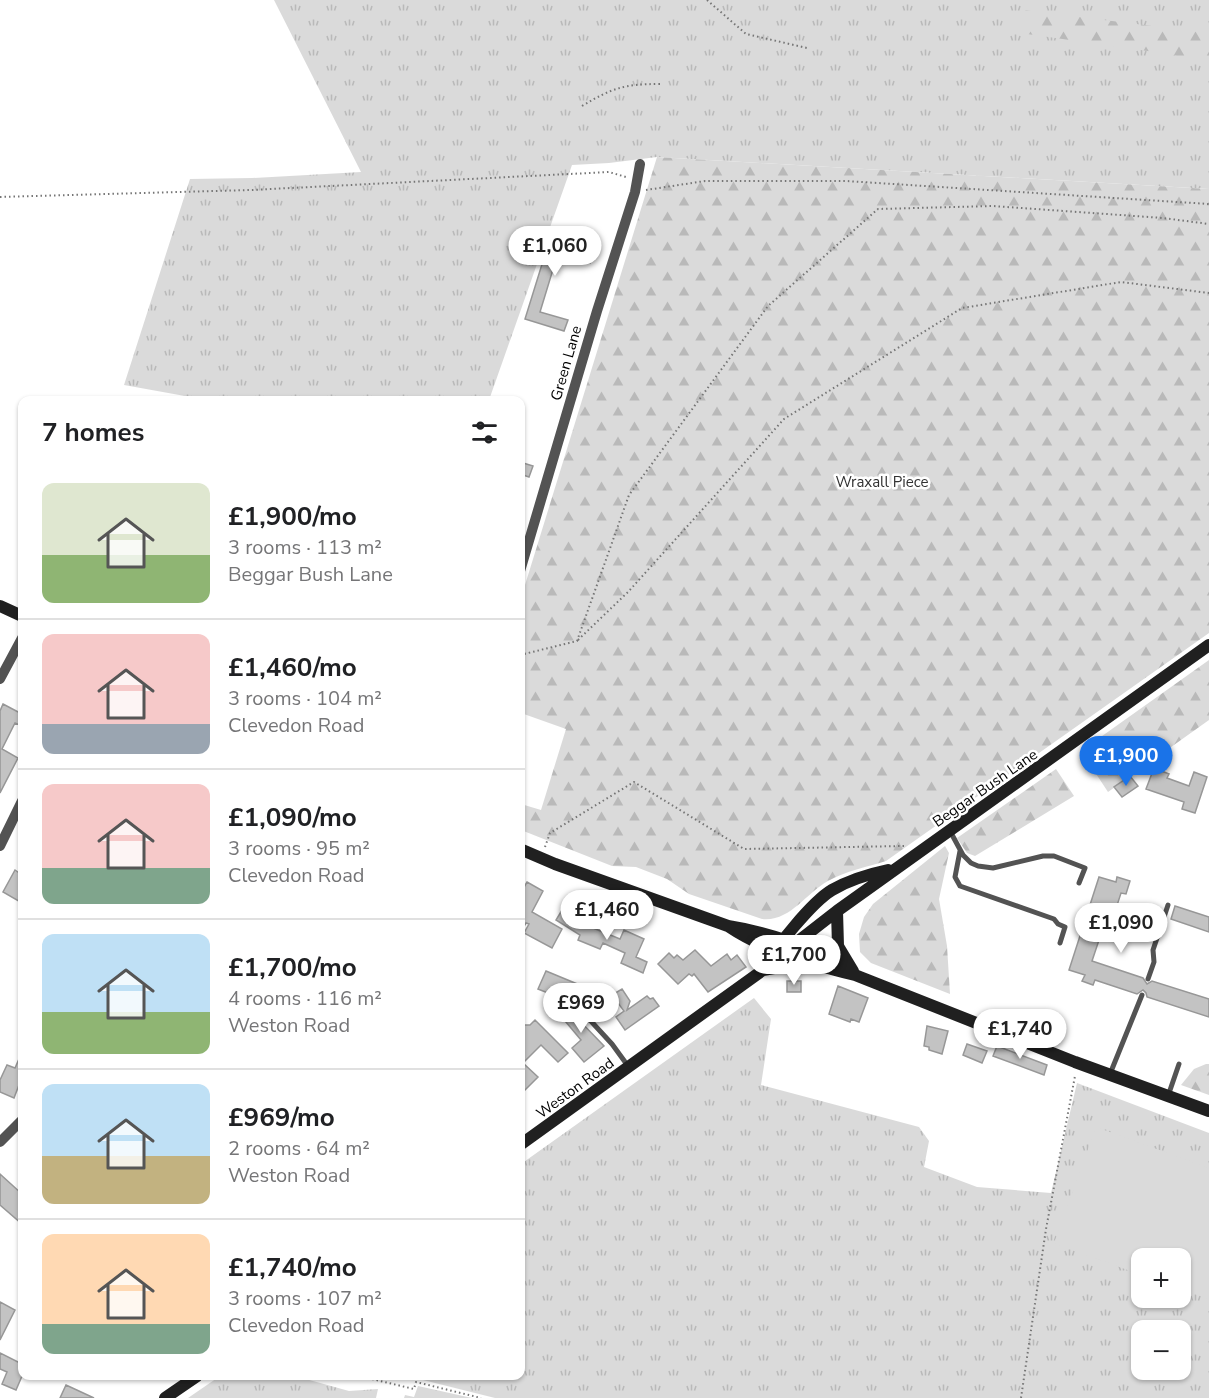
<!DOCTYPE html>
<html lang="en">
<head>
<meta charset="utf-8">
<style>
  :root { --surface:#fff; --page:#f6f6f6; --text:#202124; --muted:#757577; --line:#e0e0e0; --accent:#1a73e8 }
  body { margin:0; font-family:"Nunito Sans",sans-serif; background:var(--page); color:var(--text); height:100vh; display:flex; flex-direction:column; font-size:22px; white-space:nowrap }
  * { box-sizing:border-box; margin:0 }
  p { font-size:20px; color:var(--muted) }
  .icon { flex:none; width:33px; height:33px; fill:none; stroke:currentColor; stroke-width:2; stroke-linecap:round; stroke-linejoin:round }
  .map { position:relative; flex:1; overflow:hidden }
  .drawer { position:absolute; left:18px; top:396px; width:507px; height:984px; display:flex; flex-direction:column; background:var(--surface); border-radius:12px; box-shadow:0 2px 4px #0004 }
  .drawer>* { flex:none }
  .controls { position:absolute; left:1131px; top:1248px; display:grid; gap:12px }
  .controls a { display:grid; place-items:center; width:60px; height:60px; border-radius:12px; background:var(--surface); box-shadow:0 2px 4px #0004; font-size:30px }
  .price { position:absolute; translate:-50% -51px; padding:0 14px; border-radius:21px; background:#fff; color:#222; font-size:20px; line-height:39px; filter:drop-shadow(0 2px 3px #0008) }
  .price::after { content:''; position:absolute; left:50%; top:36px; width:18px; height:14px; margin-left:-9px; background:inherit; clip-path:polygon(0 0,100% 0,50% 100%) }
  .price.on { background:var(--accent); color:#fff }
  ul { padding:0; list-style:none }
  li { display:flex; align-items:center; gap:18px; height:150px; padding:0 24px }
  li+li { border-top:2px solid var(--line) }
  li span { display:grid; place-items:center; flex:none; width:168px; height:120px; border-radius:12px; color:#555 }
  li>.icon { margin-inline-start:auto }
  span .icon { width:72px; height:72px; fill:#fffc; stroke-width:1 }
  li b { font-size:26px }
  h2 { display:flex; justify-content:space-between; align-items:center; height:72px; padding:0 24px; font-size:26px }
  .map>svg:first-child { display:block }
  .grass { fill:url(#grass-tufts); fill-rule:evenodd }
  .forest { fill:url(#forest-firs) }
  .garden { fill:#dadada }
  .building { fill:#c3c3c3; stroke:#979797; stroke-width:1.5 }
  .lines { fill:none; stroke-linecap:round; stroke-linejoin:round }
  .path { stroke:#757575; stroke-width:2; stroke-dasharray:1.5 3; stroke-linecap:butt }
  .lane { stroke:#535353; stroke-width:5 }
  .street { stroke:#535353; stroke-width:10 }
  .secondary { stroke:#202020; stroke-width:12 }
  .labels { text-anchor:middle; dominant-baseline:central; stroke-width:5; stroke-linejoin:round; paint-order:stroke }
  .street-label { font-size:15px; fill:#000; stroke:#fff }
  .park-label { font-size:15px; fill:#313131; stroke:#fff }
</style>
</head>
<body>
<div class="map">
<svg width="1209" height="1398" viewBox="0 0 1209 1398">
  <defs>
    <pattern id="grass-tufts" width="24" height="20" patternUnits="userSpaceOnUse" patternTransform="scale(1.5)"><rect width="24" height="20" fill="#dadada"/><path d="M3 7l-1-3M5 7V3M7 7l1-3M15 17l-1-3M17 17v-4M19 17l1-3" fill="none" stroke="#b9b9b9"/></pattern>
    <pattern id="forest-firs" width="22" height="20" patternUnits="userSpaceOnUse" patternTransform="scale(1.5)"><rect width="22" height="20" fill="#dadada"/><path d="M5 1l3.5 6h-7zM16 11l3.5 6h-7z" fill="#b9b9b9"/></pattern>
  </defs>
  <rect width="100%" height="100%" fill="#fff"/>
  <path class="grass" d="M274,0H1209V189L657,157L609,163L572,165L489,400H207L124,385L190,179L252,178L361,172Z
    M754,998L771,1019L761,1085L919,1127L929,1141L924,1167L977,1187L1051,1193L1077,1083L1209,1133V1398H495L407,1376H520L521,1164ZM1142,1258H1180V1298H1142ZM1142,1330H1180V1370H1142Z
    M220,1376H295L349,1391L378,1389L376,1398H188Z
    M418,1386L472,1398H404L405,1395L414,1397Z"/>
  <path class="forest" d="M1023,10L1209,33V64L1169,54L1020,33Z
    M657,157L1209,189V633L886,861C867,867 846,871 828,881C806,893 790,922 762,919L689,894L667,879L636,867L612,866L521,830V804L541,810L566,729L521,713V598Z
    M1209,660V720L1108,792L1081,751Z
    M1056,769L1074,796L975,856L967,853L957,838Z
    M945,846L949,853L939,899L947,946L950,994L871,963L860,952L859,934L864,917L873,904Z
    M1206,1064H1209V1095L1181,1085L1194,1069Z"/>
  <path class="garden" d="M1096,1127L1209,1168V1299L1181,1289L1180,1258H1142L1141,1275L1054,1243Z"/>
  <path class="building" d="M552,232L596,248L590,263L567,254L566,256L558,253L540,312L568,320L564,331L525,319Z
    M520,462L533,466L529,477L520,474Z
    M3,704L22,714V726L15,723L2,749L18,758L0,793V711Z
    M1154,768L1169,774L1167,778L1189,786L1194,772L1207,777L1195,813L1182,809L1184,802L1146,789Z
    M1130,776L1138,786L1122,797L1114,787Z
    M15,870L22,875V903L3,892Z
    M1099,877L1116,882L1117,877L1130,881L1126,894L1121,893L1109,930L1103,928L1092,961L1143,978L1147,984L1152,981L1209,999V1017L1147,997L1146,993L1143,990L1137,994L1095,980L1093,985L1082,981L1085,975L1069,970Z
    M527,882L543,891L532,912L562,929L552,948L524,933L529,924L526,923L520,933V894Z
    M1175,906L1209,917V932L1171,919Z
    M562,910L582,921L581,923L620,939L624,930L644,939L636,957L647,962L643,973L621,963L625,953L603,943L600,949L578,940L580,935L556,920Z
    M695,950L711,966L727,954L731,960L737,955L746,967L708,992L694,974L692,976L689,974L678,984L658,964L669,953L674,958L677,955L683,960Z
    M546,971L587,988L581,1003L577,1001L573,1003L538,989Z
    M787,981H801V992H787Z
    M838,986L868,998L859,1022L851,1019L850,1022L829,1014Z
    M622,989L630,1001L627,1010L647,996L650,999L653,998L659,1006L625,1030L616,1017L624,1011L612,995Z
    M572,1006L577,1013L575,1016L604,1046L584,1062L572,1048L581,1040L555,1009Z
    M535,1020L568,1053L558,1062L541,1045L523,1063L538,1077L520,1095V1025H530Z
    M927,1026L948,1031L942,1054L929,1050V1047L924,1046Z
    M967,1044L987,1051L982,1063L963,1055Z
    M997,1046L1047,1065L1044,1075L993,1056Z
    M22,1052V1086L19,1085L14,1098L0,1092V1080L7,1065L15,1068Z
    M0,1174L22,1194V1224L0,1205Z
    M0,1302L15,1310L0,1340Z
    M0,1353L22,1364V1376L16,1390L2,1384L7,1372L0,1369Z
    M66,1385L94,1398H60Z"/>
  <g class="lines">
    <path class="path" d="M707,0L746,34L807,48
      M582,106C612,88 624,84 660,84
      M646,190L705,181H846L1209,204
      M0,197L251,190L609,172L626,177
      M578,640L628,592L784,419L962,308L1121,282L1209,293
      M520,655L577,641L629,495L768,306L878,209L993,206L1163,218L1209,224
      M545,847L550,833L634,782L744,849L904,846
      M359,1376L414,1389L416,1382L481,1398
      M1021,1398L1046,1229L1075,1076"/>
    <path class="lane" d="M950,831L963,855L971,863L978,866L993,868L1043,856H1054L1085,868L1079,883
      M960,851L955,877L960,886L1054,919L1058,924L1065,927L1060,943
      M1148,979L1154,962L1153,950L1168,905
      M577,1006L612,1044L628,1066
      M1110,1074L1142,995
      M1168,1096L1179,1064"/>
    <path class="street" d="M520,571L597,311L635,192L640,164
      M0,679L22,638
      M0,846L22,801
      M0,1142L22,1120"/>
    <path class="secondary" d="M0,606L22,616
      M520,849L555,864L728,926C766,932 814,947 846,969
      M837,911L838,946L853,971
      M728,926C765,951 811,964 855,975L1075,1062L1209,1111
      M763,970C773,950 812,902 832,890C849,880 869,874 888,870
      M520,1145L763,970L774,968L801,939L837,911L1209,645
      M165,1398L197,1376"/>
  </g>
  <g class="labels">
    <g class="street-label">
      <text transform="translate(566 363) rotate(-74)">Green Lane</text>
      <text transform="translate(985 788) rotate(-35)">Beggar Bush Lane</text>
      <text transform="translate(575 1088) rotate(-36)">Weston Road</text>
    </g>
    <g class="park-label">
      <text x="882" y="482">Wraxall Piece</text>
    </g>
  </g>
</svg>
<div class="controls">
<a>+</a>
<a>−</a>
</div>
<b class="price" style="left:555px;top:277px">£1,060</b>
<b class="price on" style="left:1126px;top:787px">£1,900</b>
<b class="price" style="left:607px;top:941px">£1,460</b>
<b class="price" style="left:1121px;top:954px">£1,090</b>
<b class="price" style="left:794px;top:986px">£1,700</b>
<b class="price" style="left:581px;top:1034px">£969</b>
<b class="price" style="left:1020px;top:1060px">£1,740</b>
<section class="drawer">
<h2>7 homes<svg class="icon" aria-label="filters" viewBox="0 0 24 24"><path d="M4 7h16M4 17h16"/><circle cx="9" cy="7" r="2"/><circle cx="15" cy="17" r="2"/></svg></h2>
<ul>
<li><span style="background:linear-gradient(#dfe7d0 60%,#8fb573 0)"><svg class="icon" aria-label="home" viewBox="0 0 24 24"><path d="M3 11l9-7 9 7M6 9v11h12V9"/></svg></span><div><b>£1,900/mo</b><p>3 rooms · 113 m²</p><p>Beggar Bush Lane</p></div></li>
<li><span style="background:linear-gradient(#f6c9c9 75%,#9aa5b1 0)"><svg class="icon" aria-label="home" viewBox="0 0 24 24"><path d="M3 11l9-7 9 7M6 9v11h12V9"/></svg></span><div><b>£1,460/mo</b><p>3 rooms · 104 m²</p><p>Clevedon Road</p></div></li>
<li><span style="background:linear-gradient(#f6c9c9 70%,#7fa58c 0)"><svg class="icon" aria-label="home" viewBox="0 0 24 24"><path d="M3 11l9-7 9 7M6 9v11h12V9"/></svg></span><div><b>£1,090/mo</b><p>3 rooms · 95 m²</p><p>Clevedon Road</p></div></li>
<li><span style="background:linear-gradient(#bfe0f5 65%,#8fb573 0)"><svg class="icon" aria-label="home" viewBox="0 0 24 24"><path d="M3 11l9-7 9 7M6 9v11h12V9"/></svg></span><div><b>£1,700/mo</b><p>4 rooms · 116 m²</p><p>Weston Road</p></div></li>
<li><span style="background:linear-gradient(#bfe0f5 60%,#c2b280 0)"><svg class="icon" aria-label="home" viewBox="0 0 24 24"><path d="M3 11l9-7 9 7M6 9v11h12V9"/></svg></span><div><b>£969/mo</b><p>2 rooms · 64 m²</p><p>Weston Road</p></div></li>
<li><span style="background:linear-gradient(#ffd9b3 75%,#7fa58c 0)"><svg class="icon" aria-label="home" viewBox="0 0 24 24"><path d="M3 11l9-7 9 7M6 9v11h12V9"/></svg></span><div><b>£1,740/mo</b><p>3 rooms · 107 m²</p><p>Clevedon Road</p></div></li>
</ul>
</section>
</div>
</body>
</html>
